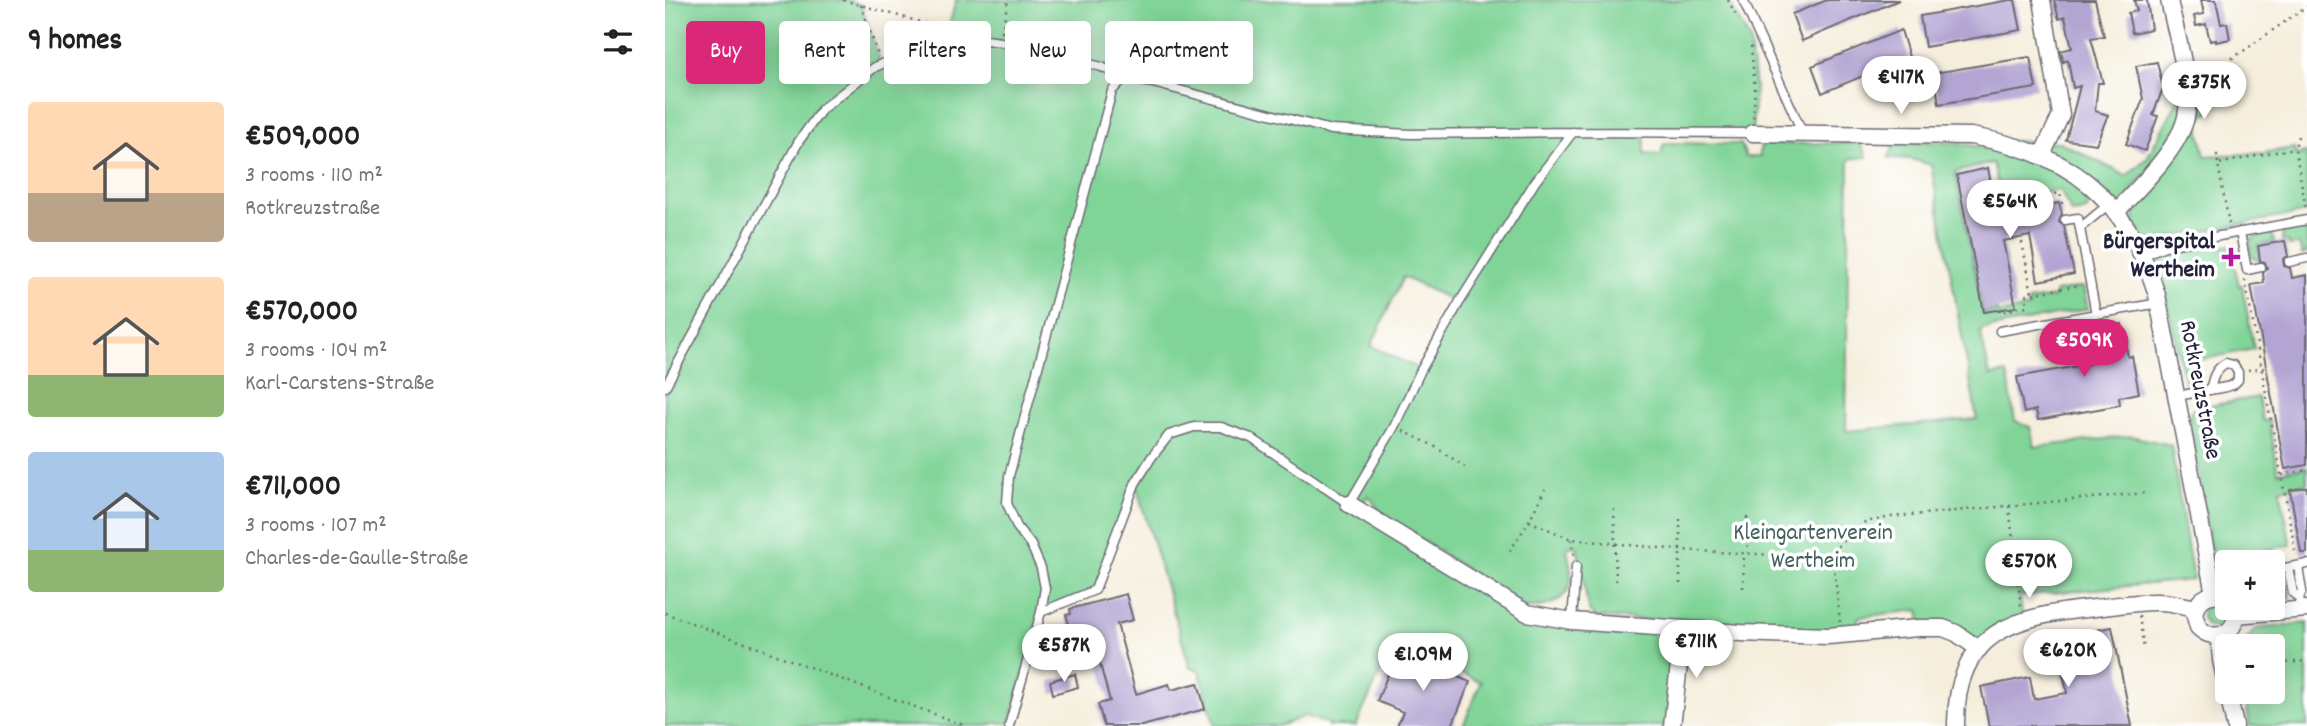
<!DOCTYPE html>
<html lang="en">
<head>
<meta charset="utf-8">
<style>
  :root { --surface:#fff; --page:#f6f6f6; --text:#222; --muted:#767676; --accent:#db2777 }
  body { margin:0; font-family:Dekko,sans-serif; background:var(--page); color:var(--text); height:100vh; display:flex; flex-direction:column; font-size:26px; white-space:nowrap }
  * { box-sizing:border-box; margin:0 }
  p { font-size:23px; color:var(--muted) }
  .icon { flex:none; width:38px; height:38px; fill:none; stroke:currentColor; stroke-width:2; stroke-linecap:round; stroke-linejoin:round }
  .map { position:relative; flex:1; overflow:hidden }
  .drawer { display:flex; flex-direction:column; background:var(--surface); width:665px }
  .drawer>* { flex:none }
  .banner { position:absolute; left:21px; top:21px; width:665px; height:63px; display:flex; gap:14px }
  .tools { position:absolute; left:1550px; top:550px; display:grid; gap:14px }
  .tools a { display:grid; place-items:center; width:70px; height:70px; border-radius:7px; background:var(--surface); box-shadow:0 4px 18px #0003; font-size:35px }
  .price { position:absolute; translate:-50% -60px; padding:0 16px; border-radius:24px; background:#fff; color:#222; font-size:23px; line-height:46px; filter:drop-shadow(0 2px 4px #0008) }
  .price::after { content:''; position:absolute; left:50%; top:42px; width:21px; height:16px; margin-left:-10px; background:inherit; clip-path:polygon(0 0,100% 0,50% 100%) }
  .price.current { background:var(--accent); color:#fff }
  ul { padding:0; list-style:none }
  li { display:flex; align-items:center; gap:21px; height:175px; padding:0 28px }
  li span { display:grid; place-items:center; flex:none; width:196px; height:140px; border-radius:7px; color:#555 }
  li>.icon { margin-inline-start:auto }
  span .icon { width:84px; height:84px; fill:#fffc; stroke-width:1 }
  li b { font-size:30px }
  h2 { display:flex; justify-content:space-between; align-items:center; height:84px; padding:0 28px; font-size:30px }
  .tag { padding:0 24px; border-radius:7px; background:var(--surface); box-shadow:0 4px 18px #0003; font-size:24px; line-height:63px }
  .tag.current { background:var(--accent); color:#fff }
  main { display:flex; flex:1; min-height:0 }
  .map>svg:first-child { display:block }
  .green { fill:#80d497; stroke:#517b69; stroke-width:2; fill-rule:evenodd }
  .building { fill:#b3a5d3 }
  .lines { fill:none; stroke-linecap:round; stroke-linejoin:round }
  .service-casing { stroke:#6c6973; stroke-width:11 }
  .minor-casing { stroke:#6c6973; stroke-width:19 }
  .path { stroke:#6c6973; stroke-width:2.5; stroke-dasharray:2 5; stroke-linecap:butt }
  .service { stroke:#fff; stroke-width:8 }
  .minor { stroke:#fff; stroke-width:16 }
  .poi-dot { fill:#b5179e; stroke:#fff; stroke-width:2.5 }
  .labels { text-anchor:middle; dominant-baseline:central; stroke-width:7; stroke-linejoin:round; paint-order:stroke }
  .poi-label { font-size:24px; font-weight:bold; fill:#22223b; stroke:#fff; text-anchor:end }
  .street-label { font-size:24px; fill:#22223b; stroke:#fff }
  .park-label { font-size:24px; fill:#43605b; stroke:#fff }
</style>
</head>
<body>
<main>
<section class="drawer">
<h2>9 homes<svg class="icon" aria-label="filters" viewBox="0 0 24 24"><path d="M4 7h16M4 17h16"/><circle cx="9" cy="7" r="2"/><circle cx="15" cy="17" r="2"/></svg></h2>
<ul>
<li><span style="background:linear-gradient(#ffd9b3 65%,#b9a48a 0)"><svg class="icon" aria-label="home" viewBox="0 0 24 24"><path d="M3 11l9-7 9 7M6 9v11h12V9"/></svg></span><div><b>€509,000</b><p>3 rooms · 110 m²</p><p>Rotkreuzstraße</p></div></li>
<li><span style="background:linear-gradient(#ffd9b3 70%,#8fb573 0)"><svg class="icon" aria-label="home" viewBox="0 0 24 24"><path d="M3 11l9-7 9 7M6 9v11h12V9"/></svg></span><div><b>€570,000</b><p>3 rooms · 104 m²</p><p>Karl-Carstens-Straße</p></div></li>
<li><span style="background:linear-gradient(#a9c7e8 70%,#8fb573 0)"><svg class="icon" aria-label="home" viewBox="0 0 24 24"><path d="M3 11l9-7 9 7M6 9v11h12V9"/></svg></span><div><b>€711,000</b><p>3 rooms · 107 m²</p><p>Charles-de-Gaulle-Straße</p></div></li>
</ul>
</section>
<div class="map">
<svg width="1642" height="726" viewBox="0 0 1642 726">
  <rect width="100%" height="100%" fill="#fff"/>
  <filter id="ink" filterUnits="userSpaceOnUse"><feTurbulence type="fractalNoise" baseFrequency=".0143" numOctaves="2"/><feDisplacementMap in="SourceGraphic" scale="14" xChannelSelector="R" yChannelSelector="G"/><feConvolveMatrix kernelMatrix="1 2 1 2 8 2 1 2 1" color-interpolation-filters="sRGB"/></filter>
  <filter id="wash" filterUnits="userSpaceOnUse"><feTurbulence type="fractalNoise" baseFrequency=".00686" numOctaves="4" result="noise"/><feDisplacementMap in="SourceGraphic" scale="28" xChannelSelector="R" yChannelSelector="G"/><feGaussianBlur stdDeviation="1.57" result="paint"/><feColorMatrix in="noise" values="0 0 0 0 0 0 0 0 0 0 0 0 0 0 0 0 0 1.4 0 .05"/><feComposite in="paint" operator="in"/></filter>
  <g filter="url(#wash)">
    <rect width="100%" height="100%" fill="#f5eedc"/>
    <path class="green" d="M0,0H183L196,5L216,64L245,52L311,39L283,30L291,0H1063L1085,41L1090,90L1087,133H980V154L997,155V147L1001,143L1076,144L1081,157H1095V148L1100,144L1195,143L1202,157L1184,159L1181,431L1312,419L1266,165L1246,159L1223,158L1230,145C1269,137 1341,147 1376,165C1393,173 1407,184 1422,195C1427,212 1421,211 1406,213C1403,202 1398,199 1395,190L1336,200L1328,163L1290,172L1318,313L1332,311L1333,314L1364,308L1363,301L1390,297V292L1418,287L1423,309L1315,330L1325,376L1342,373L1350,421L1365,427L1370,447L1466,436L1506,445L1528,580L1355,596L1358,620L1321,641L1257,628L1254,610L1193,617L1194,630H1147L930,617L924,611L912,546L902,547C903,556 906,566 906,575C907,601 879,610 858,606L718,515L703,495L694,509L862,613L1013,629L1007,726H798L816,682L728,644L691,726H663L664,724L640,716L614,726H550L534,670L525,668L471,485L430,590L376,612L345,723H329L322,726H0ZM738,277L793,303L756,370L706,346Z
      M1521,85V117L1452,211L1419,180L1336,141L1395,142L1461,176L1482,158Z
      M1531,86L1546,94L1550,104L1543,113L1532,116L1540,156L1598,153L1630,148L1631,155L1642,153V212L1491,240L1478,239L1469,220V200C1490,179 1525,144 1531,114C1533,105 1531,95 1531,86Z
      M1634,228L1642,231V253L1637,255L1634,244L1624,246L1623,242L1618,241L1617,231Z
      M1604,233L1608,235L1609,242L1593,246L1595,261L1586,256L1585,241L1590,236Z
      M1564,245L1566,247L1574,286L1577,285L1589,349L1528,361L1530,382L1520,383L1498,285L1491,263L1494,254L1499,253L1505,255Z
      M1593,397L1598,421L1604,420L1613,472L1642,467V483L1615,489L1626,545L1573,555V562H1563V582H1559L1552,576L1549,569L1524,416L1527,410L1533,408Z
      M1623,585L1625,598L1608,600V587Z
      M1537 615a13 13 0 1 1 26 0a13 13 0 1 1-26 0Z
      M1642,623V726H1585L1579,691H1608V646H1576L1591,629Z"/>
    <g id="blocks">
      <path class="building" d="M1162,0H1234L1137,41L1127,14Z
        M1345,0H1350L1356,30L1260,47L1255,16Z
        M1389,0H1430L1439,36L1426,38L1438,83H1433L1430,111L1443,115L1431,144L1401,140L1415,86L1408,88L1403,60L1398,62L1396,51L1407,48L1400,17L1394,19Z
        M1469,0H1482L1486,29L1467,33L1463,13L1472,11Z
        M1536,0H1551L1556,24L1562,23L1565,39L1551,42V40L1545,41L1541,24L1531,26L1529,16L1539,14Z
        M1236,30L1244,57L1157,93L1147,66Z
        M1365,57L1371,88L1274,104L1269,73Z
        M1492,62L1498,88L1488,115L1493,116L1480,151L1461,144L1478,99L1471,66Z
        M1323,168L1332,215L1394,203L1397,214L1394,222L1399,226L1409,274L1373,281L1365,236L1338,241L1351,307L1319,312L1292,175Z
        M1620,241L1623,256L1618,259L1619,266L1625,268L1627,278L1642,275V465L1620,469L1586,285L1599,283L1598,273L1602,268L1600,262L1595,261L1593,246Z
        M1457,324L1463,357L1467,356L1474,393L1454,397L1455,405L1373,420L1371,410L1359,413L1352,377L1424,364L1418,331Z
        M1642,487V553H1636L1625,490Z
        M461,594L468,620L452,624L471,694L504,684L506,690L533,683L540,709L477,726H439L433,704L445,701L426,631L411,635L410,630L406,631L401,615L406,614L405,609Z
        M1447,627L1467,726H1324L1316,687L1365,677L1369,699L1402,693L1391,638Z
        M732,652L805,682L787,726H732L738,712L712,701Z
        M410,674L413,687L388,694L385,681Z"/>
    </g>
  </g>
  <g filter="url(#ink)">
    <use href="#blocks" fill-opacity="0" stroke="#6c6973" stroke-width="2"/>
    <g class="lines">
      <g class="service-casing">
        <path id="service" d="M1078,0L1138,134
          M1400,220L1413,218L1431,314
          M1415,228L1444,204
          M1575,232L1582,270L1596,267
          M1478,255L1500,246L1642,220
          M1624,262L1642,258
          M1335,331L1494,303
          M0,387L134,141L157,109L210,67L245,52L279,44L313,39L336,42L437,67L459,78L488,83L666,130L746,134L908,132L1087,133
          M1512,396L1561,387L1568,385L1573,380V372L1568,365L1561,363C1549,370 1548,378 1545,390
          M1633,566L1637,591L1634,598
          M1623,568L1628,593L1634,598L1636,609
          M1608,570L1642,564
          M376,612L430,590L470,484L486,458L504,435L529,427H556L586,438L684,504L729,427L756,370L794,303L870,182L908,132
          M907,621L911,566
          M344,726L376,612L380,588L376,568L366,545L352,527L342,503L344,476L447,91L459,78"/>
      </g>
      <g class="minor-casing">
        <path id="minor" d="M1377,0L1396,115L1377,155
          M1087,133L1306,136C1405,153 1462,197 1492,295L1549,594
          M1452,211C1474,187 1514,149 1521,117C1528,86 1510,31 1504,0
          M684,504L862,613L907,621L1076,633L1163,636L1253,628H1278L1291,633L1314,649
          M1563,598C1547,590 1534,597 1529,613L1533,627C1550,645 1576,632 1570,607
          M1571,615L1642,609
          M1554,636L1556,660L1570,726
          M1007,726L1018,630
          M1291,726C1290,631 1349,616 1430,608C1450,606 1473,601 1494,602C1506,602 1519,606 1531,608"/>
      </g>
      <path class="path" d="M178,0L287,31
        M1063,0L1071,15
        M196,5L213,55
        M337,32L343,0
        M1086,46L1090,90L1088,120
        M1537,77L1577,52L1642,6
        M1633,136L1630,148L1641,209
        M1553,163L1552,155L1557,154
        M1335,203L1395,193L1398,209
        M1564,224L1553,164L1630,148
        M1357,242L1367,293
        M1580,280L1631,555
        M1334,309L1335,312L1362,306L1361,295L1415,285
        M1583,370L1601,368
        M738,431L769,446L800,467
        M1617,475L1642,470
        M1344,506L1356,607
        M949,509L951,581
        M1082,517L1083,553
        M864,521L906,539L1015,550L1168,558
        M906,539L909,556
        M845,551L864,521L880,489
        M1015,584V514
        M1078,588L1079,553
        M0,613L301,726
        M1474,616L1479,650
        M1175,622L1168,558L1171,548L1200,522L1226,517L1480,493
        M1608,664L1642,661"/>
      <use href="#service" class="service"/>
      <use href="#minor" class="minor"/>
    </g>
  </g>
  <path class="poi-dot" d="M1562.5 246.5h7v7h7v7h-7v7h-7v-7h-7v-7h7z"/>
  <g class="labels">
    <g class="poi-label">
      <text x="1550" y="243">Bürgerspital<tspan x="1550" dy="28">Wertheim</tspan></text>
    </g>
    <g class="street-label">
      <text transform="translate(1534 390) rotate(79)">Rotkreuzstraße</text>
    </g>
    <g class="park-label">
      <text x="1148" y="534">Kleingartenverein<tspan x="1148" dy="28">Wertheim</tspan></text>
    </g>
  </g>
</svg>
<div class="tools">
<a>+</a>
<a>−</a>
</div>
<b class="price" style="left:1236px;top:116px">€417K</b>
<b class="price" style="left:1539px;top:121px">€375K</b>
<b class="price" style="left:1345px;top:240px">€564K</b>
<b class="price current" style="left:1419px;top:379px">€509K</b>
<b class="price" style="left:1364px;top:600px">€570K</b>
<b class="price" style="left:1031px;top:680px">€711K</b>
<b class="price" style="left:399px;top:684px">€587K</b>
<b class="price" style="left:1403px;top:689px">€620K</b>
<b class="price" style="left:758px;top:693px">€1.09M</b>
<div class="banner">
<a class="tag current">Buy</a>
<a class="tag">Rent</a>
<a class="tag">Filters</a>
<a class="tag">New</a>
<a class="tag">Apartment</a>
</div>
</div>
</main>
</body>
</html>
